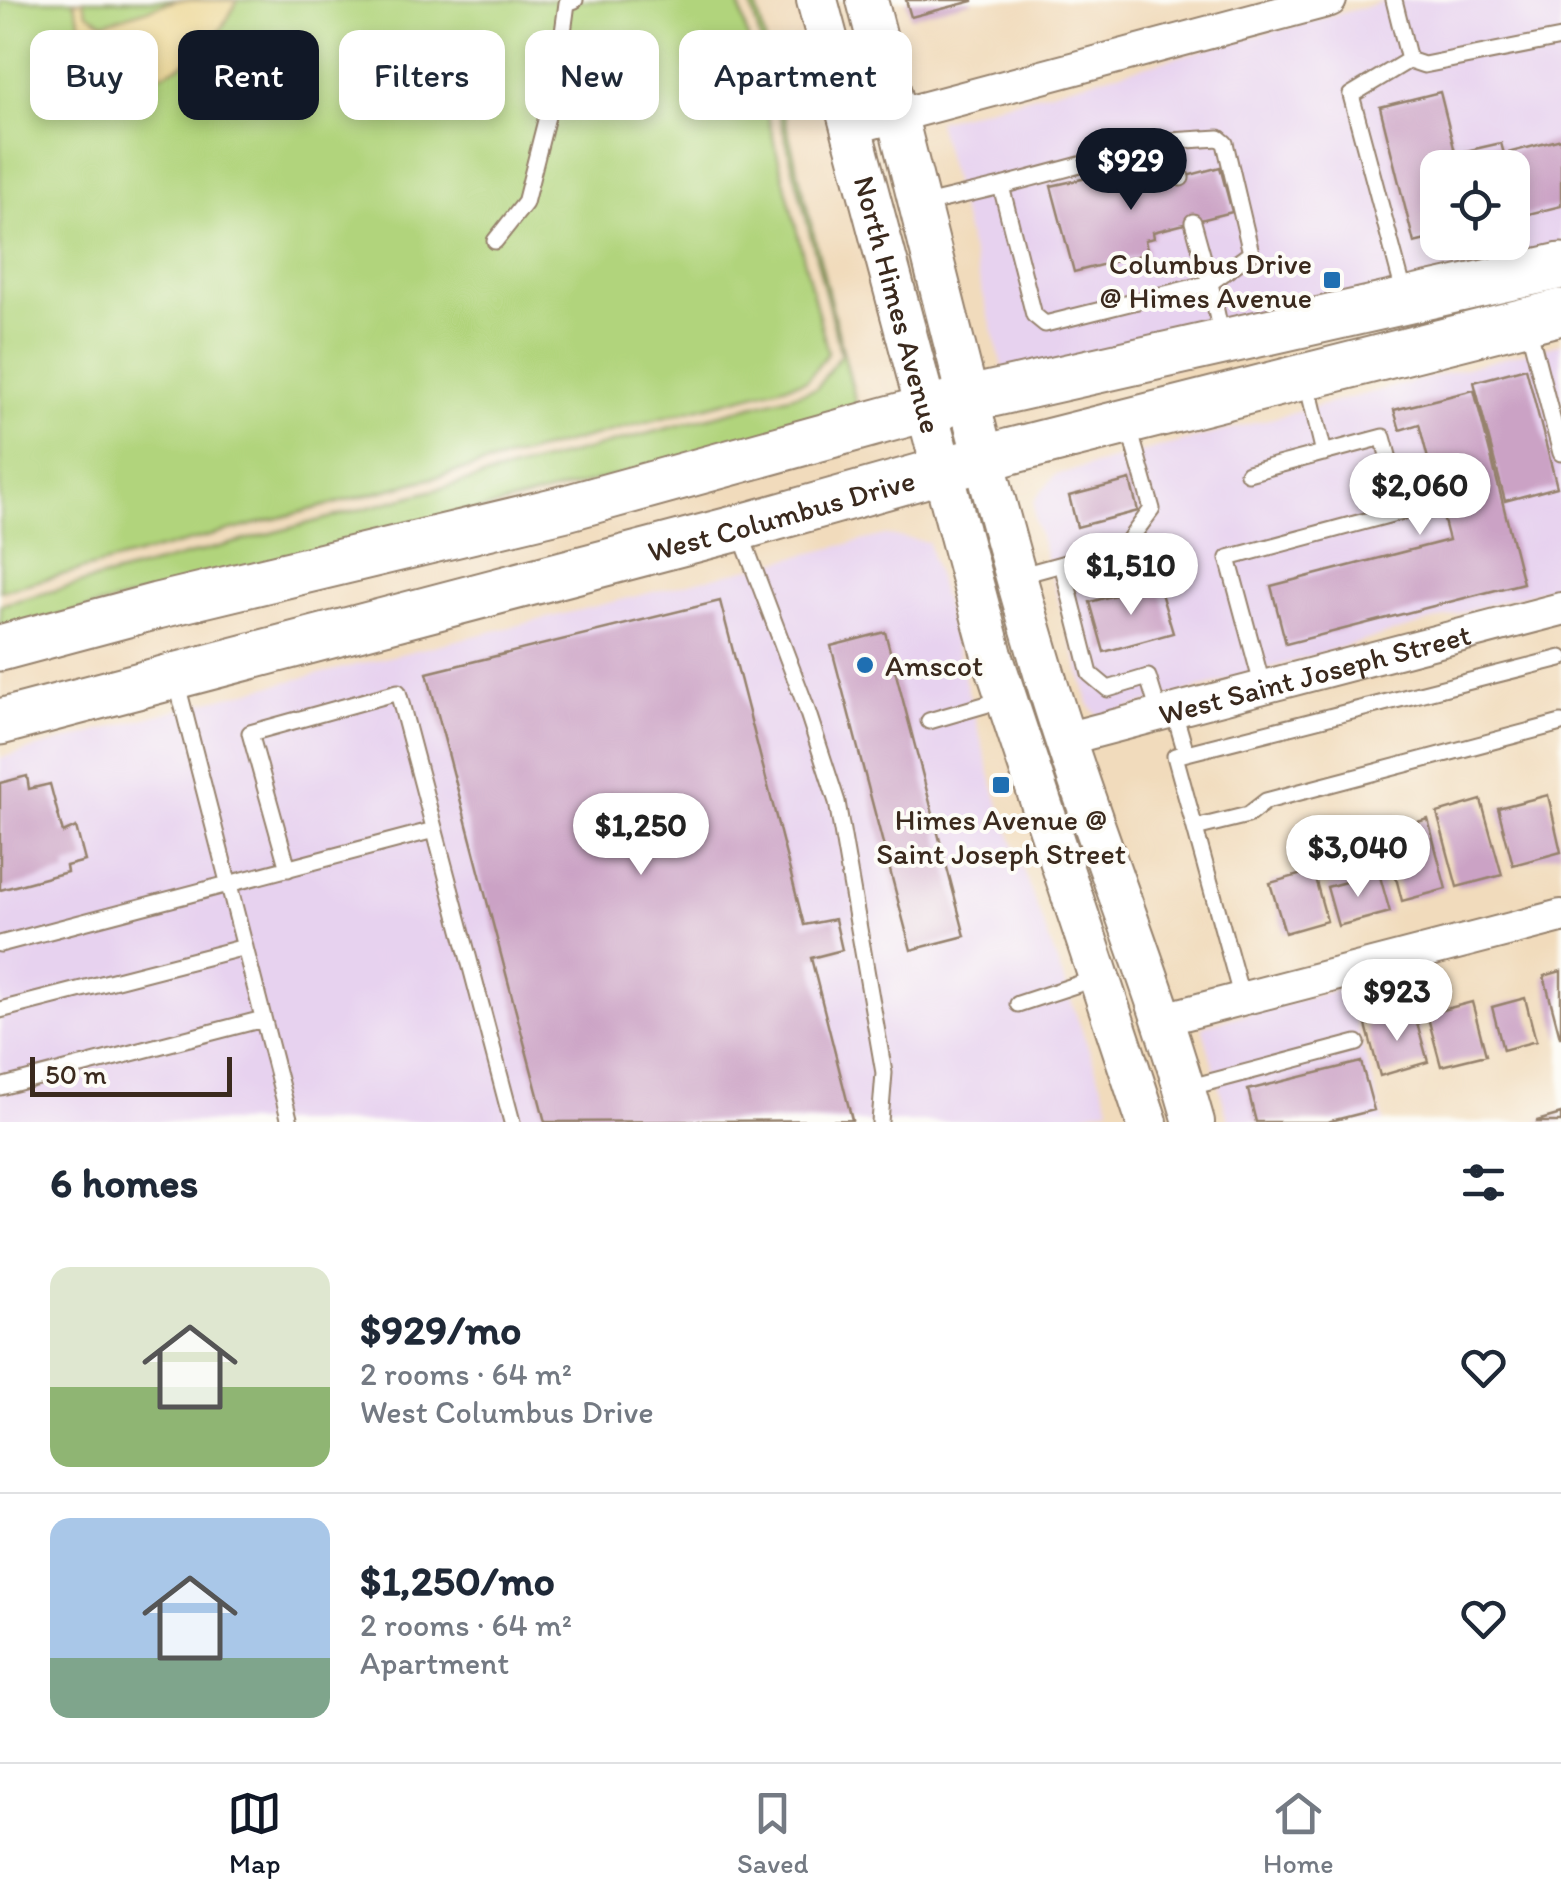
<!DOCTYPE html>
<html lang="en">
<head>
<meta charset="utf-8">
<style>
  :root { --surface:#fff; --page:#f2f2f3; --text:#1f2937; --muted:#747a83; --line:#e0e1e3; --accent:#111827 }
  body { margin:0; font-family:Itim,sans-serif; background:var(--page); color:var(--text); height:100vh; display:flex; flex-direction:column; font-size:38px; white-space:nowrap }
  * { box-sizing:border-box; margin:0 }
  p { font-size:32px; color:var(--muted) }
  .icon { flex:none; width:55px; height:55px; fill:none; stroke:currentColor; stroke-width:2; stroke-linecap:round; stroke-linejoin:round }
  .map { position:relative; height:1122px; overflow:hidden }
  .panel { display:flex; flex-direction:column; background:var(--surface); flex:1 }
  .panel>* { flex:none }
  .top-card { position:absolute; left:30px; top:30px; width:1000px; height:90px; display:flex; gap:20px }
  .buttons { position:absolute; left:1420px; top:150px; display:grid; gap:20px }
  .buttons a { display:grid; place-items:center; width:110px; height:110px; border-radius:20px; background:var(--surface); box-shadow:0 5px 15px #0003; font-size:50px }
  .scale { position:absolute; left:30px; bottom:25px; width:202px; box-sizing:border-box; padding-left:10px; border:5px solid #3b2a1e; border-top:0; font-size:28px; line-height:35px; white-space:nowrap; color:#3b2a1e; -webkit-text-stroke:8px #fdfcf7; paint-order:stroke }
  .price { position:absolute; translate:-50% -85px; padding:0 22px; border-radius:35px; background:#fff; color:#222; font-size:32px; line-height:65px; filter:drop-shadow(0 2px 5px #0008) }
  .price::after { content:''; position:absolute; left:50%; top:60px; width:30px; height:22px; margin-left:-15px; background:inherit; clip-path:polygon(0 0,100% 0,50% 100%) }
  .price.selected { background:var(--accent); color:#fff }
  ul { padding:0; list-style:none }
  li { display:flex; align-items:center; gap:30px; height:250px; padding:0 50px }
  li+li { border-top:2px solid var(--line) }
  li span { display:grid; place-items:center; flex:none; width:280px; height:200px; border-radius:20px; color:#555 }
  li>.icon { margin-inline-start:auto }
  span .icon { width:120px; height:120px; fill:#fffc; stroke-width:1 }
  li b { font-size:42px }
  h2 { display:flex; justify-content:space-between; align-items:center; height:120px; padding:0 50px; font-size:42px }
  .pill { padding:0 35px; border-radius:20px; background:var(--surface); box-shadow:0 5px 15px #0003; font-size:35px; line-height:90px }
  .pill.selected { background:var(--accent); color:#fff }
  .dock { display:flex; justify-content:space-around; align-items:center; height:140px; border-top:2px solid var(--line); background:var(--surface); font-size:28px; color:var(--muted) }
  .dock a { display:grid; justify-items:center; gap:5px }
  .dock .selected { color:var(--accent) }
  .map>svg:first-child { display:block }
  .built { fill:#e7d2ef; fill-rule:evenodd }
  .green { fill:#b1d47c; stroke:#767f4d; stroke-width:2.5 }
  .sand { fill:#eeda9e; stroke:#94825e; stroke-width:2.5 }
  .building { fill:#cba2c5 }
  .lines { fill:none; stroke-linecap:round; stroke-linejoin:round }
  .service-casing { stroke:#96826d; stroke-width:19 }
  .minor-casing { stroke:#96826d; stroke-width:36 }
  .tertiary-casing { stroke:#96826d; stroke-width:44 }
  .secondary-casing { stroke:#96826d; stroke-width:49 }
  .service { stroke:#fff; stroke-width:15 }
  .minor { stroke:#fff; stroke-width:32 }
  .tertiary { stroke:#fff; stroke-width:40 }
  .secondary { stroke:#fff; stroke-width:45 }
  .poi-dot { fill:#1f6fb2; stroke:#fdfcf7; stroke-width:4 }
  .labels { text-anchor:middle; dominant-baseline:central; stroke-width:8; stroke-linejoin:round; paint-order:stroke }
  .poi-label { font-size:30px; fill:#3b2a1e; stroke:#fdfcf7; text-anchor:end }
  .street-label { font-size:30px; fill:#3b2a1e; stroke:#fdfcf7 }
</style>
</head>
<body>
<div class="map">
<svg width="1561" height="1122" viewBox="0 0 1561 1122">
  <rect width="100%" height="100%" fill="#fdfcf7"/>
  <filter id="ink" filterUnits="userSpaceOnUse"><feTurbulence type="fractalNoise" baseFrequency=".01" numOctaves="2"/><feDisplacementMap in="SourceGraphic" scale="20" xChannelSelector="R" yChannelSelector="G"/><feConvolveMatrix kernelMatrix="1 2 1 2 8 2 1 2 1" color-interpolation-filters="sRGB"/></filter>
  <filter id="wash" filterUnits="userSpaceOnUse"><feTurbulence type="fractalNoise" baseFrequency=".0048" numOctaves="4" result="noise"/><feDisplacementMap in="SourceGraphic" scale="40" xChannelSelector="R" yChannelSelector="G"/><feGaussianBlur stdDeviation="2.25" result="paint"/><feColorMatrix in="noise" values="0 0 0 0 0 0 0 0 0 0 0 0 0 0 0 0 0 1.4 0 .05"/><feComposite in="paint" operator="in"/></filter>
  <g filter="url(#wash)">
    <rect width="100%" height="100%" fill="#f1dbbc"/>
    <path class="built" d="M1391,0H1561V272L1013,407L937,121ZM1438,168H1512V242H1438Z
      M1561,343V584L1100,717L1090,706L1035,520L1034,501L1055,475Z
      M885,535L928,542L996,796L1110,1107L1053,1122H0V758L205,702Z
      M1346,987L1384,1122H1229L1202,1026Z"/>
    <path class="green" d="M0,0H738L828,353L807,380L0,591Z
      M750,0H755L859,415L0,631V605L816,389L841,354Z"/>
    <path class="sand" d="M74,0H83L87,13L104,23L177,0H237C215,54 154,96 95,75Z"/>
    <g id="blocks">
      <path class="building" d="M906,0H973V1L911,17Z
        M1440,92L1459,168H1438V237L1414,243L1380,107Z
        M1561,139V206L1512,218V168H1461L1457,153L1501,143L1504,154Z
        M1220,167L1232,212L1153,232L1154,238L1145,240L1148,253L1074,272L1051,186L1127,169L1131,184L1141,182L1142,188Z
        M1526,368L1557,487L1505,501L1474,382Z
        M1474,390L1523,583L1286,644L1271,586L1449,540L1419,424L1400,430L1394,410Z
        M1130,480L1138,511L1077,527L1069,496Z
        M1158,583L1173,633L1104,652L1090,602Z
        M720,601L804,925L835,919L842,950L811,958L852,1120L545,1122L427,673Z
        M885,632L965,936L911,950L831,646Z
        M27,776L29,789L50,784L63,833L76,827L85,861L66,866L67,872L0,890V783Z
        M1548,795L1561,852L1513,865L1498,808Z
        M1481,800L1502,875L1457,887L1437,813Z
        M1428,819L1446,889L1402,901L1384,831Z
        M1313,871L1327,921L1285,933L1270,883Z
        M1379,873L1390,912L1338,926L1327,887Z
        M1561,971V1037H1560L1544,976Z
        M1525,998L1536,1041L1503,1050L1492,1007Z
        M1472,1002L1486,1055L1441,1066L1427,1014Z
        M1414,1012L1428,1062L1380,1076L1366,1025Z
        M1361,1062L1374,1110L1327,1122H1256L1248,1090Z
        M1561,1114V1122H1537V1121Z"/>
    </g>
  </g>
  <g filter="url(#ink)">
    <use href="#blocks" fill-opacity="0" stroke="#96826d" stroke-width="2.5"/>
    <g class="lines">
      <g class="service-casing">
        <path id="service" d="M1394,0L1409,60
          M1170,141L1219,138L1225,143L1251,253L1210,283L1193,222
          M1001,186L1170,141L1181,178
          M921,205L1001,186L1034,315L1045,324L1210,283L1222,338
          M495,241L525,203L557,77L567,3L575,0
          M1405,296L1351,95L1409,60L1424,65L1561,38
          M1528,326L1561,453
          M1306,379L1324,453
          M1248,473L1383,437L1403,511L1228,558L1263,688
          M740,532L805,704L837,802L884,1073L880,1122
          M1062,564L1090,674L1108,689L1148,677L1160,716
          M1018,576L1124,547L1152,509L1129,428
          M176,680L290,1122
          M1174,712L1186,753
          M929,721L1005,699
          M1195,828L1248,815L1266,801L1561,723
          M288,869L250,733L398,692L512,1122
          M0,944L434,830
          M1242,999L1175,756L1561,658
          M1018,1004L1100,977
          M0,1010L245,947
          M0,1087L263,1019
          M1187,1088L1357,1043"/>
      </g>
      <g class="minor-casing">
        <g id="minor">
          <path d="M851,128L1330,0"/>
          <path id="s1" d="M1065,739L1561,609"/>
          <path d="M1164,1019L1561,916"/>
        </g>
      </g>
      <g class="tertiary-casing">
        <g id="tertiary">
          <path id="s2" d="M817,0L992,655L1147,1122"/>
          <path d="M867,0C927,228 979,458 1047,683C1092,831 1152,973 1194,1122"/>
        </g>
      </g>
      <g class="secondary-casing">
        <g id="secondary">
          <path d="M0,648L157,606L566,508L925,409L1561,266"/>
          <path id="s3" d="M0,722L738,528L1011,451L1561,312"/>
        </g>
      </g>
      <use href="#service" class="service"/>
      <use href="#minor" class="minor"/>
      <use href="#tertiary" class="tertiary"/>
      <use href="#secondary" class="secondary"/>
    </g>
  </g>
  <g class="poi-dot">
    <rect x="1322" y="270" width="20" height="20" rx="5"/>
    <circle cx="865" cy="665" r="10"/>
    <rect x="991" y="775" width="20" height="20" rx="5"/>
  </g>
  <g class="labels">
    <g class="poi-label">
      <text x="1312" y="263">Columbus Drive<tspan x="1312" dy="34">@ Himes Avenue</tspan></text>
      <text x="885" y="665" text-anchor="start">Amscot</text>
      <text x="1001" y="819" text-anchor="middle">Himes Avenue @<tspan x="1001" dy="34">Saint Joseph Street</tspan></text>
    </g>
    <g class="street-label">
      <text stroke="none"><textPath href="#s2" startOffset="315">North Himes Avenue</textPath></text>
      <text stroke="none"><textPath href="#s3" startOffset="808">West Columbus Drive</textPath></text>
      <text stroke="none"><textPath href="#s1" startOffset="258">West Saint Joseph Street</textPath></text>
    </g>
  </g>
</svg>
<div class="buttons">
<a><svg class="icon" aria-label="locate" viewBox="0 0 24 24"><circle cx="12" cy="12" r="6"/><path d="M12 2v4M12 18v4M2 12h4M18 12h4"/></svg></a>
</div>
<div class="scale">50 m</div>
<b class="price selected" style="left:1131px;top:213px">$929</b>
<b class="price" style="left:1420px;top:538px">$2,060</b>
<b class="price" style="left:1131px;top:618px">$1,510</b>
<b class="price" style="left:641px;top:878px">$1,250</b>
<b class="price" style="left:1358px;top:900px">$3,040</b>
<b class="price" style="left:1397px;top:1044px">$923</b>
<div class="top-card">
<a class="pill">Buy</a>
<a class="pill selected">Rent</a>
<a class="pill">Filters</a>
<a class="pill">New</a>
<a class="pill">Apartment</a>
</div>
</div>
<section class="panel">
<h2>6 homes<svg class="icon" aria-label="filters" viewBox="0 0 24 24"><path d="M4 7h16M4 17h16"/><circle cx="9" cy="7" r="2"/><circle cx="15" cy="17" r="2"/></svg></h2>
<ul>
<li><span style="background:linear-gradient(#dfe7d0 60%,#8fb573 0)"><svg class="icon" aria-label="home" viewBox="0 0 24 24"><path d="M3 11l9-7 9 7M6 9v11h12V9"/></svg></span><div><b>$929/mo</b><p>2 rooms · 64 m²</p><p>West Columbus Drive</p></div><svg class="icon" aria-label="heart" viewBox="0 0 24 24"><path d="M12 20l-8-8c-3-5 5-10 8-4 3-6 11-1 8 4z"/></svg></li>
<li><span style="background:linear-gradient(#a9c7e8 70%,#7fa58c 0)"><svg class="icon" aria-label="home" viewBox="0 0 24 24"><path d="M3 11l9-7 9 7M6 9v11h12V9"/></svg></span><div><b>$1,250/mo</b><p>2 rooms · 64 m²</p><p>Apartment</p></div><svg class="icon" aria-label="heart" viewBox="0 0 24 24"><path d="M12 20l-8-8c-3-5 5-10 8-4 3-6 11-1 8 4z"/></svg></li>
</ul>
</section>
<nav class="dock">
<a class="selected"><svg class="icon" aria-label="map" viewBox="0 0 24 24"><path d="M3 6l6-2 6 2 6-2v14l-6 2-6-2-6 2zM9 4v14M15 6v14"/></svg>Map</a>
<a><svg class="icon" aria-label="saved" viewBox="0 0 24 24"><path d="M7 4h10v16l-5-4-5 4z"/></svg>Saved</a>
<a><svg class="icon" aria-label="home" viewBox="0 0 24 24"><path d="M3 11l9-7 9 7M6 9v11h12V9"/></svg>Home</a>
</nav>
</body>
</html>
